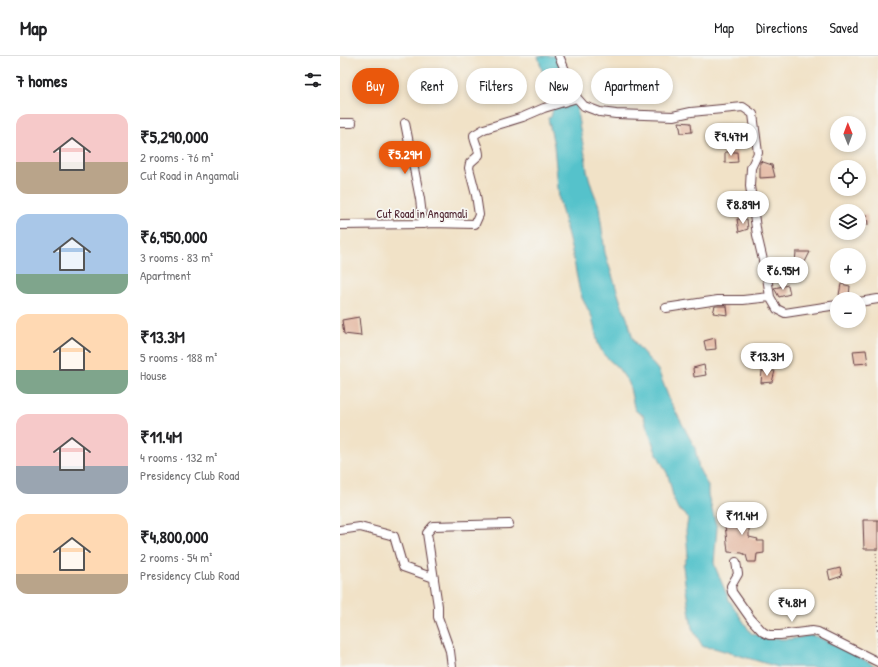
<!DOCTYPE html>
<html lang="en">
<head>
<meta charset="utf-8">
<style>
  :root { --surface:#fff; --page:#f2f2f2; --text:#202124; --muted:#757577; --line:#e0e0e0; --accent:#ea580c }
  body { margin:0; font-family:"Patrick Hand",sans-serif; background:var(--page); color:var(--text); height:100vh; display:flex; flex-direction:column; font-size:15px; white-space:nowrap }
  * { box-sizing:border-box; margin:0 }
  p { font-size:13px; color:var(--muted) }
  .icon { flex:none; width:22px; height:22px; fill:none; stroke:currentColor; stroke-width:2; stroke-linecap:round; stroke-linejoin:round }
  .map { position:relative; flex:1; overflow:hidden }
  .sheet { display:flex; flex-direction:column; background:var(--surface); width:340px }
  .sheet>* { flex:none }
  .banner { position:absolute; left:12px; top:12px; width:380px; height:36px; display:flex; gap:8px }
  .needle { width:26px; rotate:359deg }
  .controls { position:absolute; left:490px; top:60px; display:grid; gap:8px }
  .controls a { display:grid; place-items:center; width:36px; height:36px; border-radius:50%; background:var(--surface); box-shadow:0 2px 6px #0003; font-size:20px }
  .price { position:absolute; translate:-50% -34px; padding:0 9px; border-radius:14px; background:#fff; color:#222; font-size:13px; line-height:26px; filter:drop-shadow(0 1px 2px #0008) }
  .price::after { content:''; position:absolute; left:50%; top:24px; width:12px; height:9px; margin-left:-6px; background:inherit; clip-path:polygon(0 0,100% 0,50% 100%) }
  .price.current { background:var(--accent); color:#fff }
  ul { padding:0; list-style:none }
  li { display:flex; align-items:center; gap:12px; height:100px; padding:0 16px }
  li span { display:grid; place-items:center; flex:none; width:112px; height:80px; border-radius:12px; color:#555 }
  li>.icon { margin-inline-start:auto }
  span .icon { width:48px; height:48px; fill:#fffc; stroke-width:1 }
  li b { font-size:17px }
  h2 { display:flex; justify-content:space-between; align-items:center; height:48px; padding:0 16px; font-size:17px }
  .chip { padding:0 14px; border-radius:18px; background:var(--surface); box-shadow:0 2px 6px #0003; font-size:14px; line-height:36px }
  .chip.current { background:var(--accent); color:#fff }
  header { display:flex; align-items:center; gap:24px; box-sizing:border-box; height:56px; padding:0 20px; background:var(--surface); border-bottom:1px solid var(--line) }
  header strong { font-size:19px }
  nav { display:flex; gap:22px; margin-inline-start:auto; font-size:14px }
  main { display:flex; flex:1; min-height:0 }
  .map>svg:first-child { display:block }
  .water { fill:#55c2cb; stroke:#50707b }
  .building { fill:#e3b59e }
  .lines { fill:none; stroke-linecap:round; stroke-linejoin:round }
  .minor-casing { stroke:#633c42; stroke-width:10 }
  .path { stroke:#633c42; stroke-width:1; stroke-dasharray:1 3; stroke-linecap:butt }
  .minor { stroke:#fff; stroke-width:8 }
  .labels { text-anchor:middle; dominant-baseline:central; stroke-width:3.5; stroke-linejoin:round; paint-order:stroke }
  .street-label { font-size:12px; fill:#4a1f2b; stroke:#f6f6f2 }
</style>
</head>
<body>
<header>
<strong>Map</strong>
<nav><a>Map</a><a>Directions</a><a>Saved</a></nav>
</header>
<main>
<section class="sheet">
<h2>7 homes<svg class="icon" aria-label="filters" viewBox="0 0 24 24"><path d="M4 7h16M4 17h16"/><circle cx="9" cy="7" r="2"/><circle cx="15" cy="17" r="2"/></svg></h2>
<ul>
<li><span style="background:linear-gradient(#f6c9c9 60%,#b9a48a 0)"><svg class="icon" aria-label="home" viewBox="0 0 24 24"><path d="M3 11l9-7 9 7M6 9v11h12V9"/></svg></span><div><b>₹5,290,000</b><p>2 rooms · 76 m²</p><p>Cut Road in Angamali</p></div></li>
<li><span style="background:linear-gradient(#a9c7e8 75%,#7fa58c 0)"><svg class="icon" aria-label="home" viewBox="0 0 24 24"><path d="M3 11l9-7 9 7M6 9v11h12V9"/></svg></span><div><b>₹6,950,000</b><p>3 rooms · 83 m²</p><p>Apartment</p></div></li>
<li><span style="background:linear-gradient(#ffd9b3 70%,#7fa58c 0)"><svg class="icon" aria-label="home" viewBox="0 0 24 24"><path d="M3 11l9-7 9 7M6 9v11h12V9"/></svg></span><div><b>₹13.3M</b><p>5 rooms · 188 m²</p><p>House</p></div></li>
<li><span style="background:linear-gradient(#f6c9c9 65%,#9aa5b1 0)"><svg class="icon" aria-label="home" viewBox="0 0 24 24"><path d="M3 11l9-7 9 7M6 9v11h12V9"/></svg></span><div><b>₹11.4M</b><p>4 rooms · 132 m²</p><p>Presidency Club Road</p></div></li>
<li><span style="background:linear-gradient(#ffd9b3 75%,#b9a48a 0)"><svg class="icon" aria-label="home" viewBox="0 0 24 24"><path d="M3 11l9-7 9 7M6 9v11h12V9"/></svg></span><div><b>₹4,800,000</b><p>2 rooms · 54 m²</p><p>Presidency Club Road</p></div></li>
</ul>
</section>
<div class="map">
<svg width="538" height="611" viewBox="0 0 538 611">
  <rect width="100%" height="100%" fill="#f6f6f2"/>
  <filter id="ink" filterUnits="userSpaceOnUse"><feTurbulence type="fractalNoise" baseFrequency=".025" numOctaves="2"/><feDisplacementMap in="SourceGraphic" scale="8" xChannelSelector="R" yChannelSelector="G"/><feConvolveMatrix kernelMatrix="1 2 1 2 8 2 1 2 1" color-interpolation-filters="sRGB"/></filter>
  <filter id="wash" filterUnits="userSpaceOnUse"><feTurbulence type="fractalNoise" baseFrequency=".012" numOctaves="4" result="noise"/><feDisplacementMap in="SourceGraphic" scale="16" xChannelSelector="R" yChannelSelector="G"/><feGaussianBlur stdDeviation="0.9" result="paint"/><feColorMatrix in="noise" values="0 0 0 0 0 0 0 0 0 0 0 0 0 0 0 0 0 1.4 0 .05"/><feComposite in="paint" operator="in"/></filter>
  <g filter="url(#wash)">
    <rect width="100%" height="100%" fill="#f1e2c7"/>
    <path class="water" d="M198,0H215L228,18L237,50L238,62L245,99L247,115L252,132L259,150L265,197L281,247L289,267L292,280L296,288L318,314L330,345L355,392L359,413L368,430V439L377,472L374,507L376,513L389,544L411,577L428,583H452L470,579L478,581L508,595L537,611H438L374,592L363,591L352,572L345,527L343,510L348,499L346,475L348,463L345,458L338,453L334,444L328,419L315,394L303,359L296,355L294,351L289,327L278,312L264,299L258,288L252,261L242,242L239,232L233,200L219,143L214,89L208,62L211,61L213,53Z"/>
    <g id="blocks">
      <path class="building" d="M339,66L351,67L352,76L341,77Z
        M385,96H397L398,106L385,107Z
        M420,105L432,109L435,121L420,122Z
        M519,159H527L528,169H519Z
        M397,163H407L408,173L399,176Z
        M456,196H470L465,206L455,207Z
        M501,228L510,230L509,240L499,239Z
        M448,229L450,238L439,241L434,232Z
        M375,250H387L388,259L373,257Z
        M19,261L21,280L4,278L2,264Z
        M375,282L376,293L366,294L364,285Z
        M526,294L528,307L515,308L513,295Z
        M364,309L366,319L354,321L353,312Z
        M422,315H435L432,326L421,327Z
        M395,453L404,456L409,466V481L418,483L417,485H424V497L417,498L416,506H408L406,499L402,497L388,496L384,459Z
        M523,464H538V493H524Z
        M500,512L502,520L490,524L488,515Z"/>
    </g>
  </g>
  <g filter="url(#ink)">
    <use href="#blocks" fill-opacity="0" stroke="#633c42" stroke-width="1"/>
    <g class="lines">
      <g class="minor-casing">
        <path id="minor" d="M219,0L237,42L244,50L260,56L276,58L333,60L351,56L403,51L413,58L418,97L411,112L410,130L417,179L427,221L430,241
          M0,67H12
          M65,67L80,143L83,168
          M0,169L83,168L90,167L135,168L139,159L136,139L129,112L130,107L139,99C139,91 134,87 134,79L144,73L183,61L204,52L237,42
          M519,246L538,243
          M326,252L378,244H403L430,241L437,253L445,257L497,249
          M0,474L20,471L54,480L63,511L94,522
          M396,506L398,518L391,530L392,536L411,563L423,576L429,579H440L472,575L478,576L538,606
          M112,611L110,595L98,561V550L87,477L93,470L169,468"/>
      </g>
      <path class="path" d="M536,493L538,590"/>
      <use href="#minor" class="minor"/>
    </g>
  </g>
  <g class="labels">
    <g class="street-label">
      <text x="82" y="157">Cut Road in Angamali</text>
    </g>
  </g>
</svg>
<div class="controls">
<a><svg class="needle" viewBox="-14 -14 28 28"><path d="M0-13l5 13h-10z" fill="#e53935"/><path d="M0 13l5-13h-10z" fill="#757577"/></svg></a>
<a><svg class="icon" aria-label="locate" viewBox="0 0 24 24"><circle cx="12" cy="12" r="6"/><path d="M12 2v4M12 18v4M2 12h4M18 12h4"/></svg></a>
<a><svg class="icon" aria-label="layers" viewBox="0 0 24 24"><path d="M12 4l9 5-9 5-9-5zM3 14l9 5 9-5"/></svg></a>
<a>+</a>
<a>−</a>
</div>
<b class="price" style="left:391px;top:101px">₹9.47M</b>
<b class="price current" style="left:65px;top:119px">₹5.29M</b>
<b class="price" style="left:403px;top:169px">₹8.89M</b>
<b class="price" style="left:443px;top:235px">₹6.95M</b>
<b class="price" style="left:427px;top:321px">₹13.3M</b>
<b class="price" style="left:402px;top:480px">₹11.4M</b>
<b class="price" style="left:452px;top:567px">₹4.8M</b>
<div class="banner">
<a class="chip current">Buy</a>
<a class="chip">Rent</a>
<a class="chip">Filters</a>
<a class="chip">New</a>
<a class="chip">Apartment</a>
</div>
</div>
</main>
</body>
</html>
